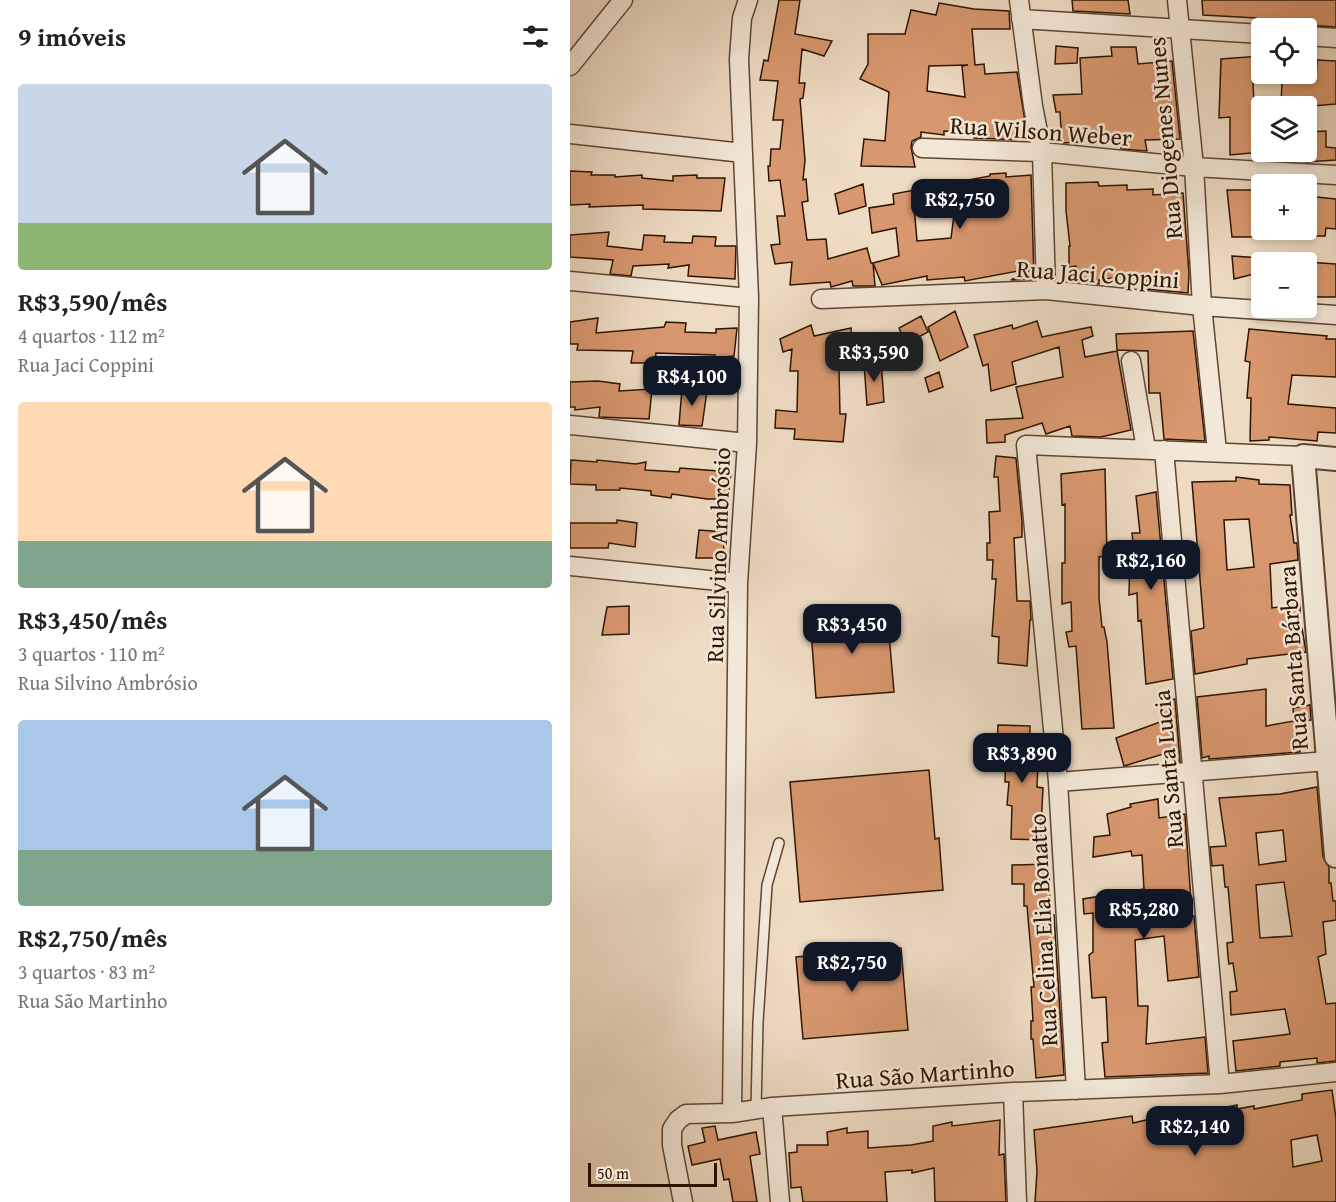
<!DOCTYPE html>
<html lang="pt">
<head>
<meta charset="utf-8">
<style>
  :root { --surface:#fff; --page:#f2f2f2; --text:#222; --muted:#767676; --accent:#111827 }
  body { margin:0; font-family:"Gentium Book Plus",serif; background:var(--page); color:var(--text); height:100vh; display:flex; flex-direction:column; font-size:22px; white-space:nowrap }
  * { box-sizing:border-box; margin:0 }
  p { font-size:20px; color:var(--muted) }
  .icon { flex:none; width:33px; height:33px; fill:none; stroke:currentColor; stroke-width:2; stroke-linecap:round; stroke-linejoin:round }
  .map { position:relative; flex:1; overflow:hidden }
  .side { display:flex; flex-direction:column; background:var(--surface); width:570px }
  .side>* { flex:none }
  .controls { position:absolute; left:681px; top:18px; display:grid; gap:12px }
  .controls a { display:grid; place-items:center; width:66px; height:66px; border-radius:6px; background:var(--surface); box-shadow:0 3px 9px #0003; font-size:30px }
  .scale { position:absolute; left:18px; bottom:15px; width:129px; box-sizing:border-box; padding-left:6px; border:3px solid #2f1500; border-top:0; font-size:16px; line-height:21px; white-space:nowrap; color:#2f1500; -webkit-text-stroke:4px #f3e8d8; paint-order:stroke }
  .price { position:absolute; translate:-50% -51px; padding:0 14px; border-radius:12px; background:var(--accent); color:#fff; font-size:20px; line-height:39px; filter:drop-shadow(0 2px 3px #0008) }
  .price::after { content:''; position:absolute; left:50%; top:36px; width:18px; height:14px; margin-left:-9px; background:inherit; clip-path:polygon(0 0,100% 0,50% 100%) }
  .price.on { background:#222; color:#fff }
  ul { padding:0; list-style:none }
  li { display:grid; align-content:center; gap:12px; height:318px; padding:0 18px }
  li span { display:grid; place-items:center; height:186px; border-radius:6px; color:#555 }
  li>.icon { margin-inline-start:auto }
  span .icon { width:108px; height:108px; fill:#fffc; stroke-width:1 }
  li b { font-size:26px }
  h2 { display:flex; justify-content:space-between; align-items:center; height:72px; padding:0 18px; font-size:26px }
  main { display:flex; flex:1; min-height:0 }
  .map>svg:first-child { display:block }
  .building { fill:#d8976e; stroke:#2f1500; stroke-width:1.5; fill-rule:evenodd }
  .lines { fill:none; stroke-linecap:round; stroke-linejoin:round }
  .service-casing { stroke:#5e4631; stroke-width:12 }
  .minor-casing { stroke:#5e4631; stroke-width:21 }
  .tertiary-casing { stroke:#5e4631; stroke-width:26 }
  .service { stroke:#f3e8d8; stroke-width:9 }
  .minor { stroke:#f3e8d8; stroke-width:18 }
  .tertiary { stroke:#f3e8d8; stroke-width:22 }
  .labels { text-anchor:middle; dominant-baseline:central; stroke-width:5; stroke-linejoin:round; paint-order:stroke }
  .street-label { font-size:24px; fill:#2f1500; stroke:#f3e8d8 }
</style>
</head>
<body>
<main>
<section class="side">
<h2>9 imóveis<svg class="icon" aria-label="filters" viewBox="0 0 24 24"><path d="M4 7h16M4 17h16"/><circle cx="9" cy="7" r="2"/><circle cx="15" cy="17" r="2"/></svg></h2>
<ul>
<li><span style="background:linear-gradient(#c9d6e8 75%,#8fb573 0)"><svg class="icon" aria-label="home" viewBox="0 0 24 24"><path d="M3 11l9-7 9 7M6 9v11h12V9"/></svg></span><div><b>R$3,590/mês</b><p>4 quartos · 112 m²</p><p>Rua Jaci Coppini</p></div></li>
<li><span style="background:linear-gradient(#ffd9b3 75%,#7fa58c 0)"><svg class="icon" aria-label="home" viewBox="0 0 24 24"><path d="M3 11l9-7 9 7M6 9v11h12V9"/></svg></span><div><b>R$3,450/mês</b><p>3 quartos · 110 m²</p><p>Rua Silvino Ambrósio</p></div></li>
<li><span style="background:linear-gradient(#a9c7e8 70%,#7fa58c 0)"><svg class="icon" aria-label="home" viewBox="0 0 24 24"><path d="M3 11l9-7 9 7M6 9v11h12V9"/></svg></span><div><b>R$2,750/mês</b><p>3 quartos · 83 m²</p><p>Rua São Martinho</p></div></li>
</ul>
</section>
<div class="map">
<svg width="766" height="1202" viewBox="0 0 766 1202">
  <rect width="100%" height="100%" fill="#eddbc3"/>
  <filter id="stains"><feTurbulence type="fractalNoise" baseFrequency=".00333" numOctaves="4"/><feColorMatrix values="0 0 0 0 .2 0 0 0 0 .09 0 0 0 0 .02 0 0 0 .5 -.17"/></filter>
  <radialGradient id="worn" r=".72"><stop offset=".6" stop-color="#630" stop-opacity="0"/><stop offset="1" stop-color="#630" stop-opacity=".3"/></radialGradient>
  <path class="building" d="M209,0H230L225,34L262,41L254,56L232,49L229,83H235L233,98L230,99L235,160L233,180L236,179L238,201L232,202L237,240L256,239L258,259L297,248L301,263H303L305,286H283L282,281L261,287L260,282L220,285L222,262L205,264L201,245L210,244L207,216H215L210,180L199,181L198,166H200L201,149H210L213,120H203L208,81L190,80L194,60L198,61Z
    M502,0H558L560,14L503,11Z
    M632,0H766V27L737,25L729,28L700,27L693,23L686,22V18L633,15Z
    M369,3L404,9L439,11L440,29H402L405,65L414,64L415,74L447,72L458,140L404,138V133L374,131V135L351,132V137L342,141L341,147L345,167L291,166L294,139L315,141L319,92L290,79L298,64V34H335L341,10L366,15ZM398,65L392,66L395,97L357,91L359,66Z
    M486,46L508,48L507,63L485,64Z
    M541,47H566L568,64L602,61L610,139L575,140L577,151L551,149L550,134L510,137L511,142L492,143L490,112H486L483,95L512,94L510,58L542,56Z
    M691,56L688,78L683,79L684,110L692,109V152L660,155V117L649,118L651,59Z
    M747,60L766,61V104L742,106L711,105L712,82L746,80Z
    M756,131V147L766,148V160L736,162V132Z
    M0,171L22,172L21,175H45V177L72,175V178L103,181V176L127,175V178H155L151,211L73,209V205L19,207L20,204L0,205Z
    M436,173V177L461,175L464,279L441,280L464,268L395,281L394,277L357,280V276L312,285L303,263L329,256L326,228L302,233L299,208L324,204L323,194L420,176V174ZM344,206L385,207L381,238L347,241Z
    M528,182L529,186L557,185V190L583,189V195L613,193L619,273L618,293L577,289V277L564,278V275L529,280V284L506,282V266L499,267V246H500L496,211V183Z
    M293,184L296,206L269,214L265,194Z
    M657,190H687L689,237H662Z
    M736,196L766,199V229L756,228L755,236H736Z
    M39,232L37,246L72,250L74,235L95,236L94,242L122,243L123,236L146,237L145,246H166L165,279L118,276L119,265L98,268L99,264L63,266L61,276L40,274L43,260L0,257V235Z
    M662,256L692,258V272L664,279Z
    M736,262L766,264V297H736Z
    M385,311L398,347L370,361L358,327Z
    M351,316L358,332L336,344L329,328Z
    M28,318L26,333L94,327L96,322L116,323L115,332L146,333V329L167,328L164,356L145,358V355L86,353L85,363H61L63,351L7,350L8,344H0V322Z
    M467,321L472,337L521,327L523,336L512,340L515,357L547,351L561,430L531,437L502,436L500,426L476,434L472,423L435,435V442L417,443L416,420L453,418L446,387L493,377L489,347L442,362L446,384L421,391L418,364L413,366L404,335L442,325L443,329Z
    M241,325L244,336L281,328L283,369L269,370L270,414H276L273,442L224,439L225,429L205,428L206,410L227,412L228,371H220L222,349L213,352L210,339Z
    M679,329L757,336L756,339H766V377L722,375L718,404L766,408V433L748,432L747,441L699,437V440L680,441L681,398H677L680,362L675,361Z
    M623,331L635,441L594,439L590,393H579L578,351L547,350L546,334Z
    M311,360L314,402L297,405L294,363Z
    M369,372L373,387L359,392L355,378Z
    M28,381L50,384L49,391L82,389L79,419L29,417L30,407L5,410V407H0V382Z
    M112,389L137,391L132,426L109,425Z
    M426,456L446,458L452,521V537L444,538L447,601H460L461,620H460L457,666L428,663L429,637L422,636L426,579H422L423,560H417V543H420L419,512L430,511L428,477H424Z
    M1,460L27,462V460L66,464L76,462L75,470L109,472L110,468L161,472L158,499H137L102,494L101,498L81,495V491L50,488V490H26V485L0,484Z
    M535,469L537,556L529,557V598L532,627H534L537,642L544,728L512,729L506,646L499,647L496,632L502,631L501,602L492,604V563H495V504L492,505L491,474Z
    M666,477L689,480V484L720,485L722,515H720L724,543H727L728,560L700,564L702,608L730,604V628H732L736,652L677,659V664L625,674L621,631L634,628L622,482L666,481ZM679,519L684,567L657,570L654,520Z
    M586,492L603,679L576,684L571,620L568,621L567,593L559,595L560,553H564L562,533H570L566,496Z
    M47,520L67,523L65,547L39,543L38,548H0V523H47Z
    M129,530L155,532L153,558H126Z
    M59,606V634L32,635L37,607Z
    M317,611L324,692L246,698L240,617Z
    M696,689V726L724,721L723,708L740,705L741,720L727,721L730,752L639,759V756L632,758L627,697Z
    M605,699L610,761L603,762V751L554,766L546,738L593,721L591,701Z
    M428,725L460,726L459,763H468L467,787L473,788L471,827H477V840L441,839L442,806L437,805L439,782H435L436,744H427Z
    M359,770L365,839L369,838L373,890L230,902L220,782Z
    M747,787L753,857L759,867V883H761L763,901H766V920L753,922L756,954L748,957L756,1004L766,1003V1061L747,1063V1058L710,1062V1066L666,1071L663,1041L720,1034L715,1009L661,1015L660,992L667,991L663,963L659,964L658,957L657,943L663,942L658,887H655L653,865L642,866L640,847L656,846L649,798L710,794ZM713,830L716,861L689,865L686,833ZM714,882L722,936L690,938L686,885Z
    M588,799L589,818L615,814L622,916H624L629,977L598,981L594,936L565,940L568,1006H578L576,1044L635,1037L638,1073L535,1077L532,1043L538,1042L536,997L522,998L519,955L523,952V913L514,914L513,899L574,889L572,855L562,856L561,851L523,857L524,837L540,835L537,814L561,807L560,804Z
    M479,864L480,915H484L494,1075L466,1078L463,1039H461V1021H463L461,987H464L457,906H454V884H442V865Z
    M331,948L338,1030L233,1039L226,957Z
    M762,1090L766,1118V1202H465L467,1171L464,1130L562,1116L563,1123L602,1114V1116L623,1113V1114L667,1105V1109L684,1106V1109L732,1100V1094ZM747,1135L752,1161L723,1167L721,1140Z
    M430,1120L429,1155L434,1154L436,1202H365L364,1168L342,1173V1170L315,1172L317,1202H233L231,1187L221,1188L219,1153L227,1152V1145H258L257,1132L277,1128V1133L298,1131V1148L341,1145L363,1141V1126L382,1122V1126Z
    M145,1126L148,1140L186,1132L190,1154L180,1156L187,1202H163L159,1179L154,1180L150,1159L122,1165L118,1146L135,1142L132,1128Z"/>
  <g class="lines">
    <g class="service-casing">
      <path id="service" d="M186,1109L188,1022L197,885L209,843"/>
    </g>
    <g class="minor-casing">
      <path id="minor" d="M449,0L463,106L472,152L476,290
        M607,0L624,167L632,306L647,451
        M451,19L692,34
        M736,36L766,38
        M0,66L53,0
        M0,134L173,153
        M352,148L472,152L624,167L766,175
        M0,281L179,298
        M251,299L476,290L632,306L766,315
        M561,361L576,449
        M0,425L177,443
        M594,450L650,1084
        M0,566L168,583
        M488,782L758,761
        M506,1090L488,782L456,445L733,456
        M443,1092L447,1202
        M202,1107L210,1202
        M162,1113L168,583L177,443L179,298L169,59L172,18L178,0
        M113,1202L102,1145V1129L108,1120L116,1114L162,1113L202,1107L443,1092L650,1084L766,1072"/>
    </g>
    <g class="tertiary-casing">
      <path id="tertiary" d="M766,459L733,456L766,856"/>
    </g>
    <use href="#service" class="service"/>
    <use href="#minor" class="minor"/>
    <use href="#tertiary" class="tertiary"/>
  </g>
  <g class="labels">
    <g class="street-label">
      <text transform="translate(471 131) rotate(4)">Rua Wilson Weber</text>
      <text transform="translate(595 138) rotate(-95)">Rua Diogenes Nunes</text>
      <text transform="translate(528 274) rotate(4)">Rua Jaci Coppini</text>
      <text transform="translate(148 555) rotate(-88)">Rua Silvino Ambrósio</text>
      <text transform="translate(723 658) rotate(-94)">Rua Santa Bárbara</text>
      <text transform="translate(598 769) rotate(-95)">Rua Santa Lucia</text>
      <text transform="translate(473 930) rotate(-93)">Rua Celina Elia Bonatto</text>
      <text transform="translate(355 1074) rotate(-4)">Rua São Martinho</text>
    </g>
  </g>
  <rect width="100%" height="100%" filter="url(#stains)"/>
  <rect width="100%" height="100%" fill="url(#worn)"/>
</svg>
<div class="controls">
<a><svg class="icon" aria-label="locate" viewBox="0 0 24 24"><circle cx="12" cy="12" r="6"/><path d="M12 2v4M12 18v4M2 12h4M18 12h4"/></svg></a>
<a><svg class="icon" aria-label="layers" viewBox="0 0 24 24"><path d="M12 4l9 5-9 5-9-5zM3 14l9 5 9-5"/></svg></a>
<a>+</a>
<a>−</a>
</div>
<div class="scale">50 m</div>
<b class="price" style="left:390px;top:230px">R$2,750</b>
<b class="price on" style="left:304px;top:383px">R$3,590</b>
<b class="price" style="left:122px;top:407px">R$4,100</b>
<b class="price" style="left:581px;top:591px">R$2,160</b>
<b class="price" style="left:282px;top:655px">R$3,450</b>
<b class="price" style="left:452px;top:784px">R$3,890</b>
<b class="price" style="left:574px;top:940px">R$5,280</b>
<b class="price" style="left:282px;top:993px">R$2,750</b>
<b class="price" style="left:625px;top:1157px">R$2,140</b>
</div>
</main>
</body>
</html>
